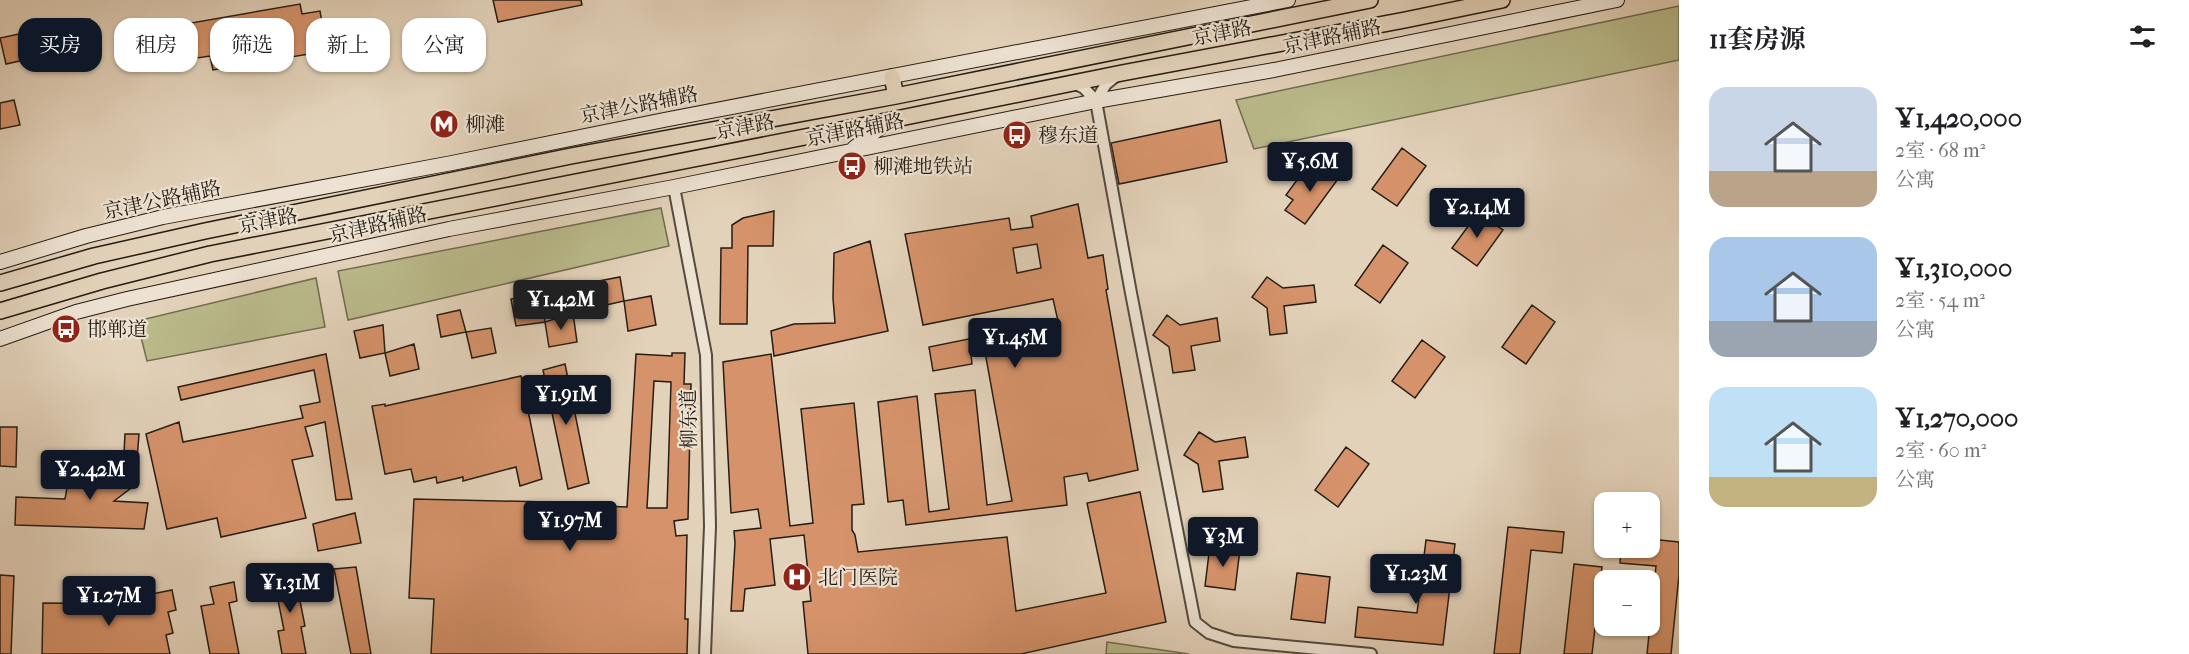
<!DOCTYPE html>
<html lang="zh">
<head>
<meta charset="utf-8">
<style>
  :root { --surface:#fff; --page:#f6f6f6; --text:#202124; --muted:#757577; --accent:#111827 }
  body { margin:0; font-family:"IM FELL French Canon","Noto Serif SC",serif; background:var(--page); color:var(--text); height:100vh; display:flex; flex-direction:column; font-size:22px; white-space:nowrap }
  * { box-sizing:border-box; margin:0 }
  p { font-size:20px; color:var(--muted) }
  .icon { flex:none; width:33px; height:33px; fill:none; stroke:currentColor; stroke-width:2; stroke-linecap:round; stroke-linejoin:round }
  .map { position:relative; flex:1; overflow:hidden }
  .sheet { display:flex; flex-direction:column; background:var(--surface); width:510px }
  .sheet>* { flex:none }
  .banner { position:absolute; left:18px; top:18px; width:570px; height:54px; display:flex; gap:12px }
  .tools { position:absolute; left:1594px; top:492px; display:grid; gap:12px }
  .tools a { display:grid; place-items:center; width:66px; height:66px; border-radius:12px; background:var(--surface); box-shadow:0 2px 4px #0004; font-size:30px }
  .price { position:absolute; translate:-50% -51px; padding:0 14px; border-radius:6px; background:var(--accent); color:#fff; font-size:20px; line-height:39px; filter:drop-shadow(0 2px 3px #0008) }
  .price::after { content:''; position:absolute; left:50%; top:36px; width:18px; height:14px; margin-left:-9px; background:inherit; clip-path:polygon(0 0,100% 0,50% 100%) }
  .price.on { background:#222; color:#fff }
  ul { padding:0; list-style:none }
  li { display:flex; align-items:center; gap:18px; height:150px; padding:0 30px }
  li span { display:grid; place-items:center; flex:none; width:168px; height:120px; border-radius:18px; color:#555 }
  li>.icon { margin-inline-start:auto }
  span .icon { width:72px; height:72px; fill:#fffc; stroke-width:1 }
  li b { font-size:26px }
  h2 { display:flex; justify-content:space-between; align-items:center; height:72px; padding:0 30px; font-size:26px }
  .chip { padding:0 21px; border-radius:18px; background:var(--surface); box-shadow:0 2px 4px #0004; font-size:21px; line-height:54px }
  .chip.on { background:var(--accent); color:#fff }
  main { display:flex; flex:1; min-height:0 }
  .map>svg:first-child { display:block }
  .green { fill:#baba8b; stroke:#706c50; stroke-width:1.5 }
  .building { fill:#d6936b; stroke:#251d14; stroke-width:1.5; fill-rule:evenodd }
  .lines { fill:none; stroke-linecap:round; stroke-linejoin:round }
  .street-casing { stroke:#544a3e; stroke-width:14 }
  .secondary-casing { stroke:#251d14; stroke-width:16 }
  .primary-casing { stroke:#251d14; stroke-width:18 }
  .street { stroke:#ede2d2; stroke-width:10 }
  .secondary { stroke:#ede2d2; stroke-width:14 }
  .primary { stroke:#e3d2ba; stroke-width:15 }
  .labels { text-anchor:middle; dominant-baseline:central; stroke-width:4.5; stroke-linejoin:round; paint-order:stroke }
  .street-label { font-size:20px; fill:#251d14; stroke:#ede2d2 }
  .poi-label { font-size:20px; fill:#251d14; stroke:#ede2d2; text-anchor:start }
</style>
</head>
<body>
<main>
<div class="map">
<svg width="1679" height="654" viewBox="0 0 1679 654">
  <rect width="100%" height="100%" fill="#e3d2ba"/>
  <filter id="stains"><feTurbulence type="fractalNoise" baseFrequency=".00333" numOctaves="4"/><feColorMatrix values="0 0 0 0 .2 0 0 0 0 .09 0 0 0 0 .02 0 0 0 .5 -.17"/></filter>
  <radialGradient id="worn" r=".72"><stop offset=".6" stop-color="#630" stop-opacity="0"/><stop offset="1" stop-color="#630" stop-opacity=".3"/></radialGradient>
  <path class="green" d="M1679,6V60L1254,149L1236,100Z
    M661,208L669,246L348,320L338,271Z
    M316,278L325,327L147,361L137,321Z
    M1107,642L1189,654H1106Z"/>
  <path class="building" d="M493,0H581L582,5L498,22Z
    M300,4L302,14L320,11L327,51L213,70L210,56L197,58L191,23Z
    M90,19L96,44L6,64L0,38Z
    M14,100L20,125L0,129V103Z
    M1220,120L1227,162L1119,184L1111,143Z
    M1402,148L1426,166L1397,206L1372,189Z
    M1319,165L1338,179L1305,224L1285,210L1293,200L1286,195L1305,169L1312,175Z
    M1078,204L1088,258L1103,255L1108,289L1106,290L1138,470L1089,481L1087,473L1064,477L1067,505L906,525L903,500L888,502L878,402L917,396L929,512L949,509L935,394L975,390L987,505L1012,501L985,352L971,354L972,364L933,371L929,347L1058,321L1053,299L923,325L905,234L1009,218L1011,230L1033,227L1031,216ZM1037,244L1041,268L1017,273L1013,248Z
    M774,211L773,246H748L747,324H720L721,248H732V225L743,218Z
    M1478,213L1503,230L1477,266L1452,248Z
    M870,241L888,331L774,356L771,331L794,324L835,323L833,298L834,253Z
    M1383,245L1408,263L1380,303L1355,285Z
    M620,277L624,301L593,308L588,283Z
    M1267,277L1283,288L1314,285L1316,302L1284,306L1287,333L1270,335L1267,308L1252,297Z
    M542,294L545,322L516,326L511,299Z
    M651,296L656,325L628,331L624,301Z
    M1532,305L1555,322L1526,364L1502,347Z
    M460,310L466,332L441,337L437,315Z
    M573,313L577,342L549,347L545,322Z
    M1167,315L1180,325L1217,318L1220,341L1191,346L1195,370L1173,373L1169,347L1153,335Z
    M383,325L385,353L360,358L354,331Z
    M491,328L496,353L472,358L466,332Z
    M1422,340L1445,357L1415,398L1392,381Z
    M414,344L419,369L390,376L385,353Z
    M672,353H685L684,384H691L688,519L674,521L676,536L687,535L685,619H688L687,654H431L434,599L409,598L414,499L547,502V504L627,507L636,354L672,356ZM654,381L671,382L667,508H647Z
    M326,354L352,499L336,500L325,422L305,427L313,456L292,460L306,518L221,537L217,518L167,529L146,434L179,422L183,442L303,418L300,406L320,402L314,370L181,400L178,387Z
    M771,354L790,526L813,523L801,409L854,403L864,504L852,505V530L855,535L858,552L1007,537L1016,611L1106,593L1087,503L1140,492L1166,622L1021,654H808L803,602L811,601L804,535L770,539L775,585L745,589L743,611H731L735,543L734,531L761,528L758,509L731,513L723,362Z
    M565,364L589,483L568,489L543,370Z
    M521,376L542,479L520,486L516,467L463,481V477L437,483L436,477L414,482L411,469L385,474L372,406L385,404V406Z
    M0,427H17L16,467L0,466Z
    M1199,432L1215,442L1245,437L1248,457L1219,461L1223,489L1203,492L1198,464L1184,455Z
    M125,434H139L135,485L114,501L148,503L144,529L15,525L16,497L65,499L69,477L117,480L123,472Z
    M1346,447L1369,464L1338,507L1315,490Z
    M355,513L361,543L318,551L313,524Z
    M1508,527L1564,532L1562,553L1531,550L1520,654H1494Z
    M1650,539L1679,542V575L1671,654H1647L1656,566L1620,563L1621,548H1650Z
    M1426,540L1455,544L1443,645L1355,637L1358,607L1417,613Z
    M1210,545L1240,549L1235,590L1205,586Z
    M1574,564L1602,567L1592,654H1564Z
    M356,567L371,654H351L334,569Z
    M294,571L305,626L301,627L306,654H282L278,631L284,630L273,575Z
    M1297,573L1330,577L1325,623L1291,619Z
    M0,575L14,576L11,654H0Z
    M234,582L237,601L229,603L239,654H210L201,606L214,604L210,587Z
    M172,590L176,610L168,612L173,633L166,635L170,654H42L43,603L149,604L147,595Z"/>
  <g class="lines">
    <g class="street-casing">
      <path id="street" d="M1073,83L1084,88L1096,101L1131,293L1195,622L1209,633L1234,641L1371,654
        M1096,101L1106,84L1116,76
        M674,187L706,355L710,526L705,654"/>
    </g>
    <g class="secondary-casing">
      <path id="secondary" d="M854,148L890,120
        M0,262L86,236L163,217L452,163L664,120L1288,0
        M0,339L76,312L127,299L449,229L674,187L1096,101L1274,70L1617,0"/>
    </g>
    <g class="primary-casing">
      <path id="primary" d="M892,77L896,96
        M0,283L94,256L205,231L571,156L896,96L1370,0
        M0,311L102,281L210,254L871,124L1122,73L1405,20L1502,0"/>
    </g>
    <use href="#street" class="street"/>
    <use href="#secondary" class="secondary"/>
    <use href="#primary" class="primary"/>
  </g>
  <defs>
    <g id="metro-disc" transform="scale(1.5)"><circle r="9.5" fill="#8f2418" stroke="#ede2d2"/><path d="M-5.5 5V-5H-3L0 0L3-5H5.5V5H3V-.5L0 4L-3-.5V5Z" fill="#fff"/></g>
    <g id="bus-disc" transform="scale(1.5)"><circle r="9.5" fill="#8f2418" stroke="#ede2d2"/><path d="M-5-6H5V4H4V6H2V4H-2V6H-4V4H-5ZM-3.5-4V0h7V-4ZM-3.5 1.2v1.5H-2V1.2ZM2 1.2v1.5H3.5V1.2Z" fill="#fff"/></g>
    <g id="hospital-disc" transform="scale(1.5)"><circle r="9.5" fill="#8f2418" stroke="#ede2d2"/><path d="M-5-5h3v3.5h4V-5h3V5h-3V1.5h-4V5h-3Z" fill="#fff"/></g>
  </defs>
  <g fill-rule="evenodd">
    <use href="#metro-disc" x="444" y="124"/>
    <use href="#bus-disc" x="1017" y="135"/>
    <use href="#bus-disc" x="852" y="166"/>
    <use href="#bus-disc" x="66" y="329"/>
    <use href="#hospital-disc" x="797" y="577"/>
  </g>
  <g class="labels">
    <g class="street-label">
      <text transform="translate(1222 33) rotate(-11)">京津路</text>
      <text transform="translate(1332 37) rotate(-12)">京津路辅路</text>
      <text transform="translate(639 105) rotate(-11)">京津公路辅路</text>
      <text transform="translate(745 127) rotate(-11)">京津路</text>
      <text transform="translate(855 130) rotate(-11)">京津路辅路</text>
      <text transform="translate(162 200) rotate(-12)">京津公路辅路</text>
      <text transform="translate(268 221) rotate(-11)">京津路</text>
      <text transform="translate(378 225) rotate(-13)">京津路辅路</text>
      <text transform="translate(689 419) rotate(-91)">柳东道</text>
    </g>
    <g class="poi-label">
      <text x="465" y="124">柳滩</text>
      <text x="1038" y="135">穆东道</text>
      <text x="873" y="166">柳滩地铁站</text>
      <text x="87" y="329">邯郸道</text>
      <text x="818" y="577">北门医院</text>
    </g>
  </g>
  <rect width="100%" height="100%" filter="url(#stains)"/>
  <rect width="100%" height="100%" fill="url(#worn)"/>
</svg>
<div class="tools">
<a>+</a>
<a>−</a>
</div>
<b class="price" style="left:1310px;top:193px">¥5.6M</b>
<b class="price" style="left:1477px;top:239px">¥2.14M</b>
<b class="price on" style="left:561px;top:331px">¥1.42M</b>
<b class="price" style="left:1015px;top:369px">¥1.45M</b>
<b class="price" style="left:566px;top:426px">¥1.91M</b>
<b class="price" style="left:90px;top:501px">¥2.42M</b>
<b class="price" style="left:570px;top:552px">¥1.97M</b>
<b class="price" style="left:1223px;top:568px">¥3M</b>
<b class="price" style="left:1416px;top:605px">¥1.23M</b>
<b class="price" style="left:290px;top:614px">¥1.31M</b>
<b class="price" style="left:109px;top:627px">¥1.27M</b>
<div class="banner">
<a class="chip on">买房</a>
<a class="chip">租房</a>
<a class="chip">筛选</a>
<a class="chip">新上</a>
<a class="chip">公寓</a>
</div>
</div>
<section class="sheet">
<h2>11套房源<svg class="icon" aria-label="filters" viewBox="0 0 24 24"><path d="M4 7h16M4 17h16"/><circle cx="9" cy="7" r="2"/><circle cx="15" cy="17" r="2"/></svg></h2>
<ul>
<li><span style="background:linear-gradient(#c9d6e8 70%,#b9a48a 0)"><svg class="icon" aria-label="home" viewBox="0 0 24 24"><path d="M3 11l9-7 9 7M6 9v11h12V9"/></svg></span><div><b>¥1,420,000</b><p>2室 · 68 m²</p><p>公寓</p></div></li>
<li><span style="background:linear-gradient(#a9c7e8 70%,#9aa5b1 0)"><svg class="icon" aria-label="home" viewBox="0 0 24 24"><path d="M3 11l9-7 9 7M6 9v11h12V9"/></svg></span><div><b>¥1,310,000</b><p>2室 · 54 m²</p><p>公寓</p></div></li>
<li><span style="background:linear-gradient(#bfe0f5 75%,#c2b280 0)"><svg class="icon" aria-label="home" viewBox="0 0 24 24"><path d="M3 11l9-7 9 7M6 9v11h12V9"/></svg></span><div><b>¥1,270,000</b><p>2室 · 60 m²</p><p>公寓</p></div></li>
</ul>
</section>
</main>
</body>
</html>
